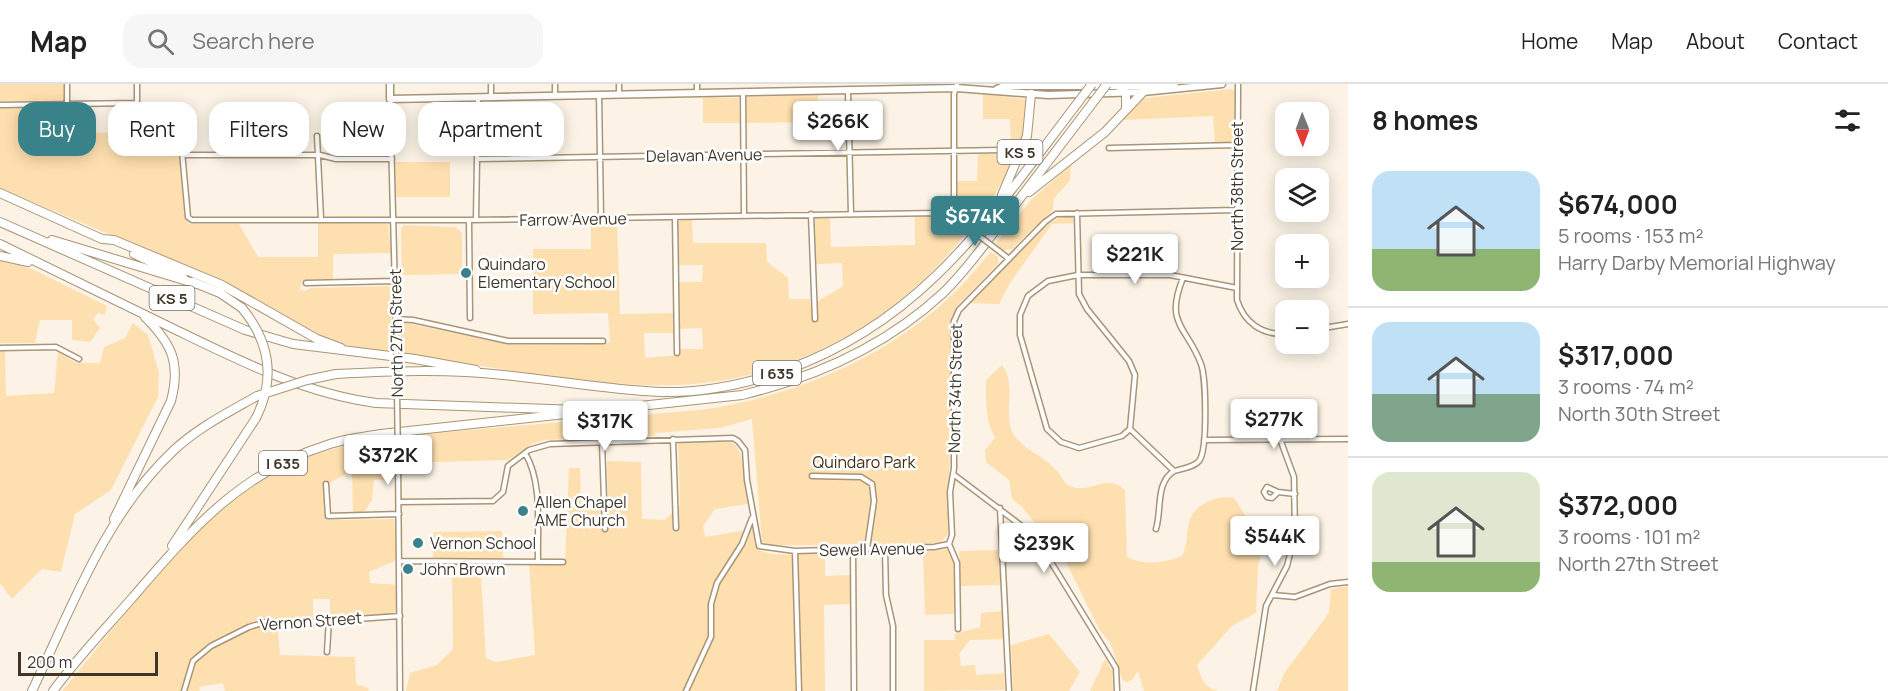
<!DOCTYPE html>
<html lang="en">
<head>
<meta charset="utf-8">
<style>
  :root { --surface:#fff; --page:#f6f6f6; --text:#222; --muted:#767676; --line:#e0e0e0; --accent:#3a8289 }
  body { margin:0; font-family:Manrope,sans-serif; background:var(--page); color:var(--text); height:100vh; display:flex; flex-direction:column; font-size:22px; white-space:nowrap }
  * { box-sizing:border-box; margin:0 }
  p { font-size:20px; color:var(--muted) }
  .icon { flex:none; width:33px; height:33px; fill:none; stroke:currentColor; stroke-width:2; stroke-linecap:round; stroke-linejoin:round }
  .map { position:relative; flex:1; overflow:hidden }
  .drawer { display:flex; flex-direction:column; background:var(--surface); width:540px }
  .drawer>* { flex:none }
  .top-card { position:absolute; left:18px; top:18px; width:570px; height:54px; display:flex; gap:12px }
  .needle { width:39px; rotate:179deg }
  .controls { position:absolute; left:1275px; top:18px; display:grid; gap:12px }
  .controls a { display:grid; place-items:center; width:54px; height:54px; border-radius:12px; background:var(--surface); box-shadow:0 3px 15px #0003; font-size:30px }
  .scale { position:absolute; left:18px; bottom:15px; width:140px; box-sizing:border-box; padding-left:6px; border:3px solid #3e3629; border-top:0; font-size:16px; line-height:21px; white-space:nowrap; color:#3e3629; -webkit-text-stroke:4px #fff; paint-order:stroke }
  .price { position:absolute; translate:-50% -51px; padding:0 14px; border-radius:6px; background:#fff; color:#222; font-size:20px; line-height:39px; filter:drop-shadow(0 2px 3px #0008) }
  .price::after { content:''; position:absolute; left:50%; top:36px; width:18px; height:14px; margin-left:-9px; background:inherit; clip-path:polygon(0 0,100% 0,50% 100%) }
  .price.current { background:var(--accent); color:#fff }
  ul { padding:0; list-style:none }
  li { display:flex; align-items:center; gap:18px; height:150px; padding:0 24px }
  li+li { border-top:2px solid var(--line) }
  li span { display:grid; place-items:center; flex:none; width:168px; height:120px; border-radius:18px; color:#555 }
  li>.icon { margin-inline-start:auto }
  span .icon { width:72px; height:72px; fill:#fffc; stroke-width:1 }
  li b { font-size:26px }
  h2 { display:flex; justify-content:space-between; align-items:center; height:72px; padding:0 24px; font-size:26px }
  .pill { padding:0 21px; border-radius:18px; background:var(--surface); box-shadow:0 3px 15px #0003; font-size:21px; line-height:54px }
  .pill.current { background:var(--accent); color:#fff }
  header { display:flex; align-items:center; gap:36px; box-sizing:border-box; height:84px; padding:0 30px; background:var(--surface); border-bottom:2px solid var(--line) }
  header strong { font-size:28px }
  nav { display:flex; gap:33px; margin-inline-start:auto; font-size:21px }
  .search { width:420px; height:54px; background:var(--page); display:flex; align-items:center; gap:15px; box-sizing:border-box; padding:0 21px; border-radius:18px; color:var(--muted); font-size:22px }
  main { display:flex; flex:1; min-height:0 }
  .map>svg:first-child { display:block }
  .green { fill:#fedfaf }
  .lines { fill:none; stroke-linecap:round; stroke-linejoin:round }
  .minor-casing { stroke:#a99576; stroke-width:7 }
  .secondary-casing { stroke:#a99576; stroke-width:9 }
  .motorway-casing { stroke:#a99576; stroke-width:10 }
  .minor { stroke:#fff; stroke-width:4 }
  .secondary { stroke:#fff; stroke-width:6 }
  .motorway { stroke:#fff; stroke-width:8 }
  .minor-bridge-casing { stroke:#a99576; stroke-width:7; stroke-linecap:butt }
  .motorway-bridge-casing { stroke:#a99576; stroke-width:10; stroke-linecap:butt }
  .minor-bridge { stroke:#fff; stroke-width:4 }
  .motorway-bridge { stroke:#fff; stroke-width:8 }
  .poi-dot { fill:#3a8289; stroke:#fff; stroke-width:2 }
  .labels { text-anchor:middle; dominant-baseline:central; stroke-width:5; stroke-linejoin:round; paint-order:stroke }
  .shield { fill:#fff; stroke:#787269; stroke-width:1.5 }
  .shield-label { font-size:15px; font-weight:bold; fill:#3e3629 }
  .street-label { font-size:16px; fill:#3e3629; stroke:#fff }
  .poi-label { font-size:16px; fill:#3e3629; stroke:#fff; text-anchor:start }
  .park-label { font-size:16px; fill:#412f12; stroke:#fff }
</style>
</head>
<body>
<header>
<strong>Map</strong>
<div class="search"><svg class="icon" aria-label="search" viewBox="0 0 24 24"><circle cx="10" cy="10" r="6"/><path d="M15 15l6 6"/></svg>Search here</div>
<nav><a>Home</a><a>Map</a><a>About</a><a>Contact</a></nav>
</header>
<main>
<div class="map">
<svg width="1348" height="607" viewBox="0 0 1348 607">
  <rect width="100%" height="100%" fill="#fcf3e6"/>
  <path class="green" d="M0,0H64V16L0,17Z
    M1232,5L1235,8L1234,58L1215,59L1213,32L1122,36L1144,14Z
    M983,10L1025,15C1043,43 991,118 973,141L958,130L957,97H977L978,70H1004L1005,64H1011L1010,35H983Z
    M818,11V38L746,39L745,15L748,13Z
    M703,13L739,14L740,39H703Z
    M0,23H52V49L158,48L159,69L180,67L184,129L189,140H239L258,173H318V139L388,140L391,169L333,170V195L302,197L300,205L304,207L311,204L391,202L392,268L339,260L327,255L224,199L0,104Z
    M509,44V71H482L481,45Z
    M395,78H450V113H396Z
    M1071,81L1070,97L1054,114L1053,126L1012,165L1003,166L996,159L1032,115Z
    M945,131L967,148C898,237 793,296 679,301C590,304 490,282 400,269L401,240L406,239L513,261L601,260L610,258L608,229L533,230V165H591V137H617L620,230L674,229V249H644L645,274L679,271V265H703L702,244L679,245V198H702L703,181H678L677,141L680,136H692L693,159H766L767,178L788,194L789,215H810L813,237L817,236V218L843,202L842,179L816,180L815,133H830L831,163L915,161V132Z
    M1063,131L1072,133L1075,139L1052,140L1010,199L999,220L968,219L1042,145Z
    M404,141L456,143L462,149V190L402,191L401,144Z
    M991,168L998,173V180L957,222L952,237L948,450L941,458L911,462L772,461L762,458L752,335L720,344L655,349V352L544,356L532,360L508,376L402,379V352L699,326C790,314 888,274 954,209C967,197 978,182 991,168Z
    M0,175L32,185L107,222L105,231L98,229L93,235L100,244L90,258L72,256V236H40L35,259H0Z
    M133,239L148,251L159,289L158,313L111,406L75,430L61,488L42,485L12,515L0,499V267H5L6,312L54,309L58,267L76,279H100L104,263L125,254Z
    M1002,281C1019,303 999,336 1017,355C1029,368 1046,374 1057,387C1062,392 1064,401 1073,403C1092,409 1107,389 1125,406L1127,473C1146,482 1162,479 1182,472C1189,459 1185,443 1192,431C1200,418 1220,411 1234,414L1247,434L1257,437L1264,444V459L1258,483L1256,529L1232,542L1197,581C1201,593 1204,605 1219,607H1144L1138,587L1132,596L1126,598L1122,595L1111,560L1099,545L1067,480L1022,423L1012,415L1009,396L986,378L985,366L995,354C985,336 986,317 986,296Z
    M393,353L395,395L374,396L372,416L364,428H353L352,387L323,402L326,436L394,435L397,476L369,488L370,499L397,501L396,527L392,530L330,533V515H313V535L277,537L280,571L355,573L356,600L368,604L369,607H225L223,599L199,603L200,607H62C127,530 202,419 295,378C326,365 359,358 393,353Z
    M729,357C748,365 745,402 748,420L715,425L703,442L705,453L753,445C754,451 753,459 757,464C767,475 810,469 825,469V492L850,491V520L824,521L825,607H406L410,589L437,581L453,565L452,484L456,479L477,480L481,492L486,574L495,578L535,571L529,479L565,480L569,384H580L581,419H608L607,377L641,378L642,435L665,436L680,421L678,358Z
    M502,447L503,474L433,475V448Z
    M948,465L954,477V530L925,531L923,468Z
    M998,466L1001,501L960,502L959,467Z
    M1348,502V607H1277L1285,588L1329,529L1331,505Z
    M1003,527L1004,555L970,556L959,570L961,582L975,581L976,591L1004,589L1005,606L924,607V556H955V550L980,543L981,529Z
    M1049,550L1080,588L1069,607H1013L1011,561Z
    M1105,575L1112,586L1113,607H1090Z"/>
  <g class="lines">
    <g class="minor-casing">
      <path id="minor" d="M491,0V13
        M697,0V9
        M1238,0L1237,216C1244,238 1261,251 1286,250
        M848,7L851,130
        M743,8L744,131
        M619,10V0
        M555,11V0
        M599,11L601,134
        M390,15L396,245
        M137,19V0
        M67,20V0
        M0,21L137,19L139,23L178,24L188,133L192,136H469L938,129L951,130L965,141
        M317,52L321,135
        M1109,64L1237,61
        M183,71H320L336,75H392
        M245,71V34
        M477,75L1003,66
        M1077,129L1079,210L1087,225L1129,277L1135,291L1130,345
        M811,130L815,235
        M954,131V10L957,0
        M675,133L677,269
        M469,136L470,234
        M476,136L478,13
        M999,167L1009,175
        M306,199L395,197
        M396,235L413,236L508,257H603
        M1318,245L1348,240
        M0,264L56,263L79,275
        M1130,345L1122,352L1079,364L1061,358L1047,345L1020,251V231L1028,212L1048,197L1078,191H1170L1237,204
        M1130,345L1174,387C1182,385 1194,383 1199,377C1208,366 1206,293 1201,280C1187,242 1164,241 1183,194
        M673,355L676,444
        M1204,356L1348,355
        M602,358L605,445
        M525,369C543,399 537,442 538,477
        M398,374L400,607
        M953,390L1035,452L1116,584L1117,607
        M812,392L861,393L872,400L874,417L867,465
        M326,400L328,432L399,430
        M1278,408L1267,403L1264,408L1267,413L1272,414L1278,408L1295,410
        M399,418L493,417L503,408L508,382L529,366L550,360L733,354L738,357L745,366L747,396L759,462L795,467L934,463L949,460
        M1000,424L1009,607
        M1156,445C1162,426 1155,399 1174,387
        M949,460L952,451L950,408L954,384V237L959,226L1045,138L1056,130L1236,126
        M949,460L957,479L958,545
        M853,465L854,607
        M885,465L886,511L893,542V607
        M795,467L799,607
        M400,477L563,478
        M1273,511L1295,513L1330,500L1348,498
        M327,568L329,535
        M184,607L193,577L211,562L249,543L266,538L300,539L400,532
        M686,607L711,553V520L717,499L742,460L752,434
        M1253,607L1266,522L1287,482L1295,450L1294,393L1280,355"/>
    </g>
    <g class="secondary-casing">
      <path id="secondary" d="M390,0V15L957,4L1048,11L1143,8L1222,0
        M997,5L1004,2H1175"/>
    </g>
    <g class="motorway-casing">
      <path id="motorway" d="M1118,1L1126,9V24
        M1029,108L1105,48L1143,8
        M0,109L102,155L114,156L222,201L317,255L341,264
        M1002,111L1027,52L1031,10
        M0,138L245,246L293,260L415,275L476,286
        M52,156L197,200
        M0,160C57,188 115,216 172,244C238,276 302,309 376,319L578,326
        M134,170L183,193
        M0,172L28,178
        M193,198L220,209L242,224
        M336,290C391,287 449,285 503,291C556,296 608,306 661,308C703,309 746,300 786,286C923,237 988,136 1073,25
        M114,435L171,317C181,279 172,260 145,233
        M172,462L256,334
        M32,607C71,525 105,431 173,367C197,344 229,328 257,312
        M53,607C77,574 106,544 133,513C190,447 240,388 327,361C344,355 363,353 381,350L742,311C816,293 886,262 943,209C965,188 983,162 1002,138C1030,101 1059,63 1088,25"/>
    </g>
    <use href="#minor" class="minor"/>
    <use href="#secondary" class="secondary"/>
    <use href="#motorway" class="motorway"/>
    <g class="minor-bridge-casing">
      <path id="minor-bridge" d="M965,141L999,167
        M396,245L398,374"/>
    </g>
    <g class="motorway-bridge-casing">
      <path id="motorway-bridge" d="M1073,25L1092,0
        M1088,25L1107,0
        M242,224C270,258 276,294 256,334
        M257,312L307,296L336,290"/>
    </g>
    <use href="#minor-bridge" class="minor-bridge"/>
    <use href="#motorway-bridge" class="motorway-bridge"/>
  </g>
  <g class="poi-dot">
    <circle cx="466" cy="189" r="6"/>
    <circle cx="523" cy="427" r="6"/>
    <circle cx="418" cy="459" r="6"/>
    <circle cx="408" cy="485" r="6"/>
  </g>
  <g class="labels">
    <g class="shield">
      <rect x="997.5" y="56" width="45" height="24" rx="4.5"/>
      <rect x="149.5" y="202" width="45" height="24" rx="4.5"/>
      <rect x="753" y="277" width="48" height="24" rx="4.5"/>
      <rect x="259" y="367" width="48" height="24" rx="4.5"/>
    </g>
    <g class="shield-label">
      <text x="1020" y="68">KS 5</text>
      <text x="172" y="214">KS 5</text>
      <text x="777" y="289">I 635</text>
      <text x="283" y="379">I 635</text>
    </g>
    <g class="street-label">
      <text transform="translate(704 71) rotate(-1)">Delavan Avenue</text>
      <text transform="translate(1237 102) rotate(-90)">North 38th Street</text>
      <text transform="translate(573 135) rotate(-1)">Farrow Avenue</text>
      <text transform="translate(396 249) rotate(-91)">North 27th Street</text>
      <text transform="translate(955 304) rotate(-89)">North 34th Street</text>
      <text transform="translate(872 465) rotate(-1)">Sewell Avenue</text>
      <text transform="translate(311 537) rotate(-4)">Vernon Street</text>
    </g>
    <g class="poi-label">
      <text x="478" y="180">Quindaro<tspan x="478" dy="18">Elementary School</tspan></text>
      <text x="535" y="418">Allen Chapel<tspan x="535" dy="18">AME Church</tspan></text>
      <text x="430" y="459">Vernon School</text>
      <text x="420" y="485">John Brown</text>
    </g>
    <g class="park-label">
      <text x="864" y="378">Quindaro Park</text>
    </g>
  </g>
</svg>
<div class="controls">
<a><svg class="needle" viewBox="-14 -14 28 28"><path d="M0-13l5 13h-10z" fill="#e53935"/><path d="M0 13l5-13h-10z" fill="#767676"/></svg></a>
<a><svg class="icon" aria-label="layers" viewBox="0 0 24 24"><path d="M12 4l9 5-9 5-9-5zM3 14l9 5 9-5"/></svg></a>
<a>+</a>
<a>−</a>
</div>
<div class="scale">200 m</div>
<b class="price" style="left:838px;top:68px">$266K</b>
<b class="price current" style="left:975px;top:163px">$674K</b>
<b class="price" style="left:1135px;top:201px">$221K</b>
<b class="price" style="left:1274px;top:366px">$277K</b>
<b class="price" style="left:605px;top:368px">$317K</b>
<b class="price" style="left:388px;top:402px">$372K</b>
<b class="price" style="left:1275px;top:483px">$544K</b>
<b class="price" style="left:1044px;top:490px">$239K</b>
<div class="top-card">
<a class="pill current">Buy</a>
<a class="pill">Rent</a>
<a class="pill">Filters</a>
<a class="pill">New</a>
<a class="pill">Apartment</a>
</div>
</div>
<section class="drawer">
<h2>8 homes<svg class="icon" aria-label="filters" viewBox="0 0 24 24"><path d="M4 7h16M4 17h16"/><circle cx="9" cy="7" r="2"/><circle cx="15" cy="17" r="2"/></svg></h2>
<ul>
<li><span style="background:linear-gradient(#bfe0f5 65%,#8fb573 0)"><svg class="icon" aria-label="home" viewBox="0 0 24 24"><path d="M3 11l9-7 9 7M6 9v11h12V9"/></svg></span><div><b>$674,000</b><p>5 rooms · 153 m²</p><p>Harry Darby Memorial Highway</p></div></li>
<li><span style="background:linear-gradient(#bfe0f5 60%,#7fa58c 0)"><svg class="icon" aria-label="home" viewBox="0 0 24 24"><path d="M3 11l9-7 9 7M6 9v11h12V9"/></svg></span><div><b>$317,000</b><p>3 rooms · 74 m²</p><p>North 30th Street</p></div></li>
<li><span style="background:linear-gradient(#dfe7d0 75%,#8fb573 0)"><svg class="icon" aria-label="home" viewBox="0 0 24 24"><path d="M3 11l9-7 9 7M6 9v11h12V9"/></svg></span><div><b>$372,000</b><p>3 rooms · 101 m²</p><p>North 27th Street</p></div></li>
</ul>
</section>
</main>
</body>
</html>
